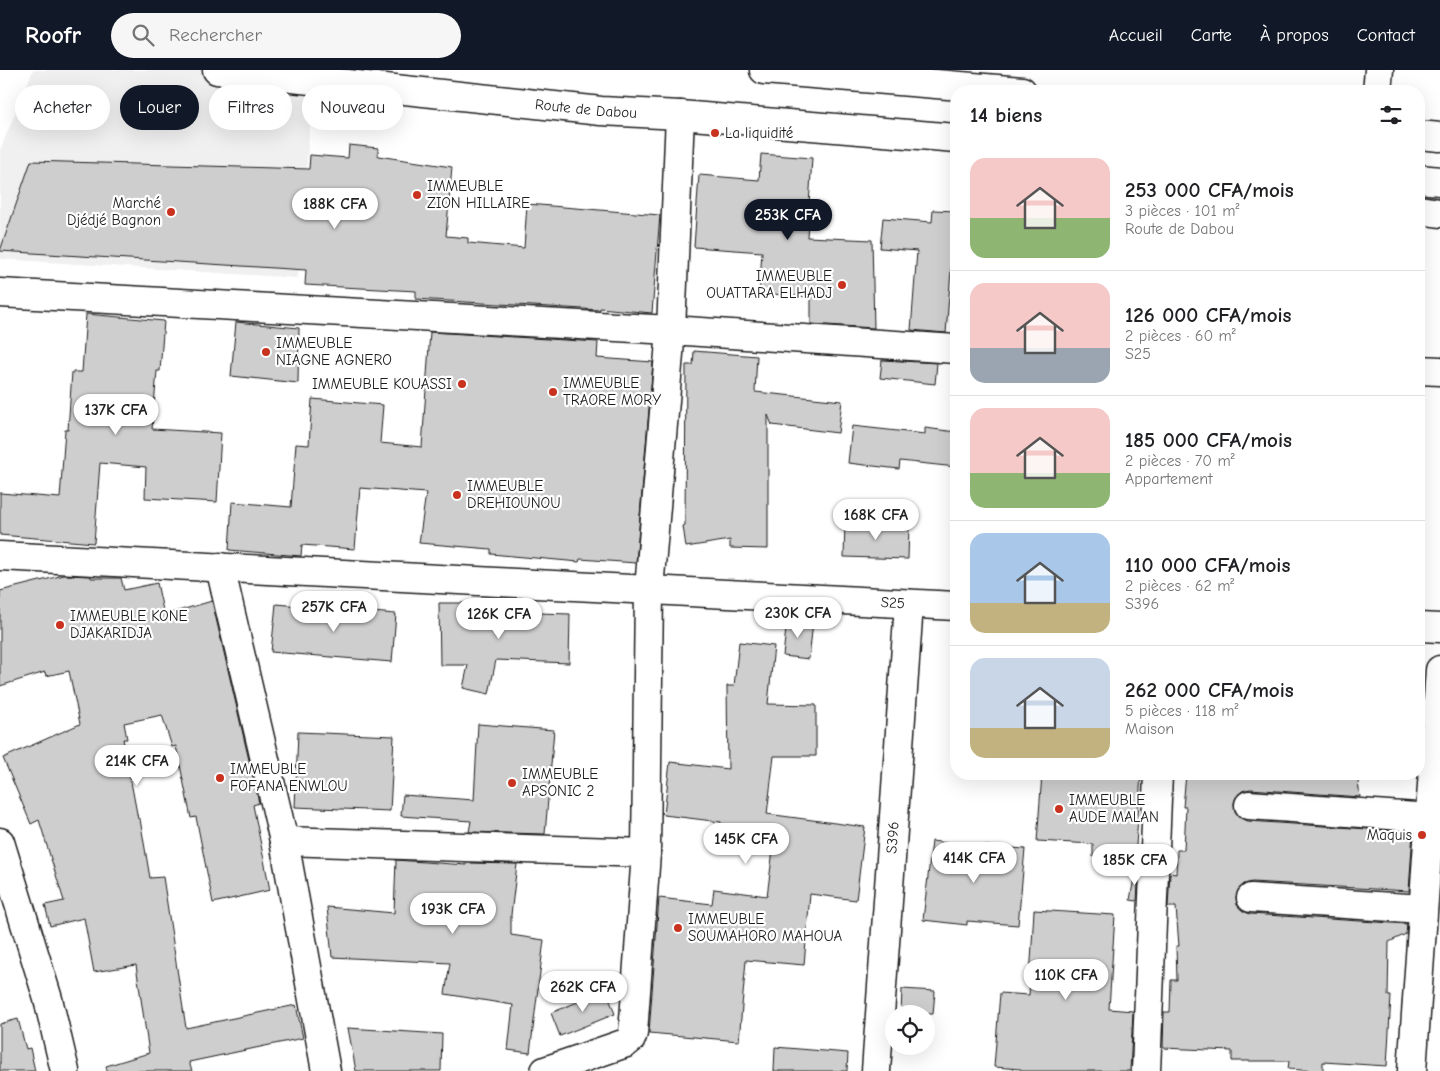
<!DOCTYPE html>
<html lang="fr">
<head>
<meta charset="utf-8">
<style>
  :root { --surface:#fff; --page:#f6f6f6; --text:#202124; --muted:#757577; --line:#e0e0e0; --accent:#111827 }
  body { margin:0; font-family:"Comic Neue",sans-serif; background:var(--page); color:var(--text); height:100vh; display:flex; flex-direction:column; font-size:19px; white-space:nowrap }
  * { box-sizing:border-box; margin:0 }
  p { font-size:16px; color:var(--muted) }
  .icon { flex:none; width:28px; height:28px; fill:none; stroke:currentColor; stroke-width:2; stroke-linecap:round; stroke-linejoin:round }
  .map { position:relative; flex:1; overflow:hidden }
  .drawer { position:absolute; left:950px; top:15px; width:475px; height:695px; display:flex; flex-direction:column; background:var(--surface); border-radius:20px; box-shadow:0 5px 20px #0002 }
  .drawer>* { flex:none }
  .guide { position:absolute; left:15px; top:15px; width:475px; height:45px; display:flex; gap:10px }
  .buttons { position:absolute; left:885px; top:935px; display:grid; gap:10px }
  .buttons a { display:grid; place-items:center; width:50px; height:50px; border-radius:50%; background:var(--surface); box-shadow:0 5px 20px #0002; font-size:25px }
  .price { position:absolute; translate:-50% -42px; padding:0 11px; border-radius:18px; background:#fff; color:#222; font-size:16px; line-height:32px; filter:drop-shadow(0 1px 2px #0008) }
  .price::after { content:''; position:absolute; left:50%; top:30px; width:15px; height:11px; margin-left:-8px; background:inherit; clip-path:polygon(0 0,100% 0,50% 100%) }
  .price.current { background:var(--accent); color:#fff }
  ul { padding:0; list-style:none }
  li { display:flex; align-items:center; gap:15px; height:125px; padding:0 20px }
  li+li { border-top:1px solid var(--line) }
  li span { display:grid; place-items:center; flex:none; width:140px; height:100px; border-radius:15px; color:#555 }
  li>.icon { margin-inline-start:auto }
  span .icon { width:60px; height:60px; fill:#fffc; stroke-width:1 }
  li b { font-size:21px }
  h2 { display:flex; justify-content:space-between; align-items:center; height:60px; padding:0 20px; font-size:21px }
  .pill { padding:0 18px; border-radius:22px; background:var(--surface); box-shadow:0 5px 20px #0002; font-size:18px; line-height:45px }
  .pill.current { background:var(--accent); color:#fff }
  header { display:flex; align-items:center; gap:30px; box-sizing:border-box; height:70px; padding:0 25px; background:var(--accent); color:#fff }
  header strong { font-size:24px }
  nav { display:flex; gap:28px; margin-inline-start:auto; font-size:18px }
  .search { width:350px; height:45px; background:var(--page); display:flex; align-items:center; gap:12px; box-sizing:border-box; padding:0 18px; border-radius:28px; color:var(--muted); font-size:19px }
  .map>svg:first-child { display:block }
  .built { fill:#f0f0f0 }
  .building { fill:#cecece; stroke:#1c1c1c }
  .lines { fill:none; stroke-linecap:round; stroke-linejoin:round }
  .minor-casing { stroke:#1c1c1c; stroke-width:31 }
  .major-casing { stroke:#1c1c1c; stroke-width:31 }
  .minor { stroke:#fff; stroke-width:28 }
  .major { stroke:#fff; stroke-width:28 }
  .poi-dot { fill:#c8321e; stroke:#fff; stroke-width:2 }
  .labels { text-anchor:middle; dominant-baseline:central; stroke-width:4.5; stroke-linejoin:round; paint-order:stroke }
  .street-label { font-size:15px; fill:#1c1c1c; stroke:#fff }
  .poi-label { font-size:15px; fill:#1c1c1c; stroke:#fff; text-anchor:start }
</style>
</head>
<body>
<header>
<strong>Roofr</strong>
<div class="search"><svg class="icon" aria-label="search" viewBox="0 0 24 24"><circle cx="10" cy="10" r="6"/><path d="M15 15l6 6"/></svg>Rechercher</div>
<nav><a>Accueil</a><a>Carte</a><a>À propos</a><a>Contact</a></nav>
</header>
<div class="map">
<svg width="1440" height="1001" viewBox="0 0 1440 1001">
  <rect width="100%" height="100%" fill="#fff"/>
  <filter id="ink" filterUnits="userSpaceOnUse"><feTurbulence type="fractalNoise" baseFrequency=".02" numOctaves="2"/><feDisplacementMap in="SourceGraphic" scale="10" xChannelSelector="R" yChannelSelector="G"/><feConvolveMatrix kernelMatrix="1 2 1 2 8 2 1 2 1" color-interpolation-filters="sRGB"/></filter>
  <g filter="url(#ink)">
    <path class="built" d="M33,0H314L298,208L0,189V80Z"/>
    <path class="building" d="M349,75L378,78V86L452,97L446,166L468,168V173L524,178L527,134L660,145L652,243L600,238V240L416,229V221L305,215L306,200L0,181L31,91L309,99L310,85L348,88Z
      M761,84L812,88L807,167L872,170L874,258L811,254V227L759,223L762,182L694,177L699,105L759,110Z
      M933,140L956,141V188H952L946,263L911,260L917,181L880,178L883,148L932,152Z
      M86,244L164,251L160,301H157L152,359L221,363L217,432L145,428L146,397L100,393L94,473L0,465V423L60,428L65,360H68L72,302H82Z
      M236,252L299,258L298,313L231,306Z
      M430,262L598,272L597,288L653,292L636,493L580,489L579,492L491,484V479L419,473L426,423L360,418L355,479L302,475L301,486L229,480L232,432L291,437L296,374L309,375L312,329L383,335L380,373L422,377Z
      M694,281L757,286L755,322L842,331L838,363L772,355L768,345V479L730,478V470L686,477L683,456L685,455L686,295H693Z
      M882,290L937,293L935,314L880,308Z
      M852,356L925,364V358L956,362V397L900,391L899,399L848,393Z
      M845,453L909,455L908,489L844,487Z
      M64,505L91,506V508H121L124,520L157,513L164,545L212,531L259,733L253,735L270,820L213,833L196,747L191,748L176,676L172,677L162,645L124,653L127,669H123L138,749H140L150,808L163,807L186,958L296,935L303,968L189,992L192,1001H107L106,996L149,983L136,895L94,902L84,848L50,856L45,835L64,831L39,750L31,754L3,688L80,654L69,601L46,606L45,602L0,616V521Z
      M439,533H475V541L570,544L569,593L496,590L489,624L463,618L468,595H440Z
      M276,534L396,544L392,592L271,582Z
      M787,549L813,552L809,589L783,586Z
      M739,572L774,576L768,634L816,635V686H774L767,744L865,757L856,830L810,824L804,895L746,890L739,971L649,963L659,828L712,834L714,819L767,826L775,765L720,758L721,752L664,745L670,692L728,699L727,616H734Z
      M478,654L554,660L545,764L469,762L471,751L401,746L403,725L474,730Z
      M298,662L394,666L390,741L295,737Z
      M1042,704L1099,707L1100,704H1141L1135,790L1093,787V774L1037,771Z
      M1186,704H1357L1360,727L1250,719L1242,721L1236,727L1234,733L1235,741L1240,748L1248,751L1413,762L1409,821L1252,812L1244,814L1238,820L1236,827L1237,835L1243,841L1250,844L1407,854L1406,864L1389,872L1388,926H1391L1387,996L1323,992V1001H1316L1288,999L1289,991H1232V981L1163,978L1164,942H1170L1171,910H1177L1176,876H1179L1176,837H1168L1170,803L1176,804L1177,780H1184L1186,737H1183Z
      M932,771L985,778V776L1025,779L1018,855L967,851V855L923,850Z
      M396,790L466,795V793L517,794L511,845V865L544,870L530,983L508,980L513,935L445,924L450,893L332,887L327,837L394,843Z
      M1136,797H1139L1137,831L1130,830Z
      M1034,840L1115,845L1109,939L1133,941L1130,1001H1021V999L994,997L1000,923L1029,925Z
      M902,919L935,921L933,944H901Z
      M606,920L615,944L560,966L551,943Z
      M18,949L26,979L30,978L35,1001H0V954Z
      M348,958L442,964L441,1001H356Z
      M775,977L848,983L847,1001H774Z"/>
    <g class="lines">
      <g class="minor-casing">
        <g id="minor">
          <path d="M1377,21L1379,0"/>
          <path d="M1419,140L1440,143"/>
          <path d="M0,223L671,260L956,279"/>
          <path d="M1419,300L1440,301"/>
          <path id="s1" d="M0,486L956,536"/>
          <path d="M220,497L284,771L326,1001"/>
          <path d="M1419,557L1440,558"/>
          <path d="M1249,735L1430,748"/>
          <path d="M284,771L646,783"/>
          <path d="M0,772L48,929L65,1001"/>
          <path d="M1251,828L1423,839"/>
          <path d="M545,1001L626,973L631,969L633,963L646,783L649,519L671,260L680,45"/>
          <path id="s2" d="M876,1001L909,534"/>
          <path d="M1146,1001L1158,704"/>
          <path d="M1412,1001L1440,600"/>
        </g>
      </g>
      <g class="major-casing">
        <g id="major">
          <path id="s3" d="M217,0L601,41L680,45L956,68"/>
          <path d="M764,0L1022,21"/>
          <path d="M1419,65L1440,67"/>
          <path d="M1419,109L1440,111"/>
        </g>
      </g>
      <use href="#minor" class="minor"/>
      <use href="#major" class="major"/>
    </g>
  </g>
  <g class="poi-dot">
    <circle cx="715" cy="63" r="5"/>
    <circle cx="417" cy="125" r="5"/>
    <circle cx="171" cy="142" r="5"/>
    <circle cx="842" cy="215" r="5"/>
    <circle cx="266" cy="282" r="5"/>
    <circle cx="462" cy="314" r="5"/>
    <circle cx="553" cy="322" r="5"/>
    <circle cx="457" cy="425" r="5"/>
    <circle cx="60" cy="555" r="5"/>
    <circle cx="220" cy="708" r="5"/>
    <circle cx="512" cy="713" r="5"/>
    <circle cx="1059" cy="739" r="5"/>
    <circle cx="1422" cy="765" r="5"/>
    <circle cx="678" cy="858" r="5"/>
  </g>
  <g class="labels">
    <g class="street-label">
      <text stroke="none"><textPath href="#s3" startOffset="371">Route de Dabou</textPath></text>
      <text stroke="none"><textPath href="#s1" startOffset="894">S25</textPath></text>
      <text stroke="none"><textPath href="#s2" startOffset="234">S396</textPath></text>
    </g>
    <g class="poi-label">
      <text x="725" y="63">La liquidité</text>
      <text x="427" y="116">IMMEUBLE<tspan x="427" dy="17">ZION HILLAIRE</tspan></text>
      <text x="161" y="133" text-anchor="end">Marché<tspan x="161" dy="17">Djédjé Bagnon</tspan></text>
      <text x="832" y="206" text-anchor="end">IMMEUBLE<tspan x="832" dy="17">OUATTARA ELHADJ</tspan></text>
      <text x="276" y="273">IMMEUBLE<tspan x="276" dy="17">NIAGNE AGNERO</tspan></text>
      <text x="563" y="313">IMMEUBLE<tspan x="563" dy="17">TRAORE MORY</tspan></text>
      <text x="452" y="314" text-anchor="end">IMMEUBLE KOUASSI</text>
      <text x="467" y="416">IMMEUBLE<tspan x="467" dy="17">DREHIOUNOU</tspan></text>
      <text x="70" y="546">IMMEUBLE KONE<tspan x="70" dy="17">DJAKARIDJA</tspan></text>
      <text x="230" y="699">IMMEUBLE<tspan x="230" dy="17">FOFANA ENWLOU</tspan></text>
      <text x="522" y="704">IMMEUBLE<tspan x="522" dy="17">APSONIC 2</tspan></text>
      <text x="1069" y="730">IMMEUBLE<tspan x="1069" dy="17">AUDE MALAN</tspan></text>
      <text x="1412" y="765" text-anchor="end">Maquis</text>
      <text x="688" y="849">IMMEUBLE<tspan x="688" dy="17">SOUMAHORO MAHOUA</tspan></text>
    </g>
  </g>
</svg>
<div class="buttons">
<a><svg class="icon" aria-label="locate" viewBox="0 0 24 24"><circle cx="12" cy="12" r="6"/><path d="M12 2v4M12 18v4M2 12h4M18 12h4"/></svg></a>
</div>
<b class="price" style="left:335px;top:160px">188K CFA</b>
<b class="price current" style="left:788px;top:171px">253K CFA</b>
<b class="price" style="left:116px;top:366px">137K CFA</b>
<b class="price" style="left:876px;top:471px">168K CFA</b>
<b class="price" style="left:334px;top:563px">257K CFA</b>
<b class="price" style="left:798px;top:569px">230K CFA</b>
<b class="price" style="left:499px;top:570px">126K CFA</b>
<b class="price" style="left:137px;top:717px">214K CFA</b>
<b class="price" style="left:746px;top:795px">145K CFA</b>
<b class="price" style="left:974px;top:814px">414K CFA</b>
<b class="price" style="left:1135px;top:816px">185K CFA</b>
<b class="price" style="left:453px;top:865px">193K CFA</b>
<b class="price" style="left:1066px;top:931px">110K CFA</b>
<b class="price" style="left:583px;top:943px">262K CFA</b>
<div class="guide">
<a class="pill">Acheter</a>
<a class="pill current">Louer</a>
<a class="pill">Filtres</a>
<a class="pill">Nouveau</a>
</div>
<section class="drawer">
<h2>14 biens<svg class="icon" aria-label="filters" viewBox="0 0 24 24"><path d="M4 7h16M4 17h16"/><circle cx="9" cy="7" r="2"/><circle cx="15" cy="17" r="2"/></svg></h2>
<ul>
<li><span style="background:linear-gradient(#f6c9c9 60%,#8fb573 0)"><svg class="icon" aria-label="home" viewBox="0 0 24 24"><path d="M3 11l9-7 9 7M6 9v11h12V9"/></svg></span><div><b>253 000 CFA/mois</b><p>3 pièces · 101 m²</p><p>Route de Dabou</p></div></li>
<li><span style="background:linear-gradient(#f6c9c9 65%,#9aa5b1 0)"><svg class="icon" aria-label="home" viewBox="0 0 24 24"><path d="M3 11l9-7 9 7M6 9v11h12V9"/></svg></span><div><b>126 000 CFA/mois</b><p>2 pièces · 60 m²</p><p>S25</p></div></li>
<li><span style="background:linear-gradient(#f6c9c9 65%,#8fb573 0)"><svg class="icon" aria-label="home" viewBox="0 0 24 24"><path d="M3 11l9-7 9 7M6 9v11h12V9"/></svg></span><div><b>185 000 CFA/mois</b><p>2 pièces · 70 m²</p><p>Appartement</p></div></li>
<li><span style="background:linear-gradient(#a9c7e8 70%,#c2b280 0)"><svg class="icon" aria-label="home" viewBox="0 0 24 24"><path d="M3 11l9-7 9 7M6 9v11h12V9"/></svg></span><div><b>110 000 CFA/mois</b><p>2 pièces · 62 m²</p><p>S396</p></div></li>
<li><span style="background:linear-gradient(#c9d6e8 70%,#c2b280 0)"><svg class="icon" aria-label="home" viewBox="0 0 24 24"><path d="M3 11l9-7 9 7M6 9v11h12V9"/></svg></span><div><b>262 000 CFA/mois</b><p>5 pièces · 118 m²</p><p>Maison</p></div></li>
</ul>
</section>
</div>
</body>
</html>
